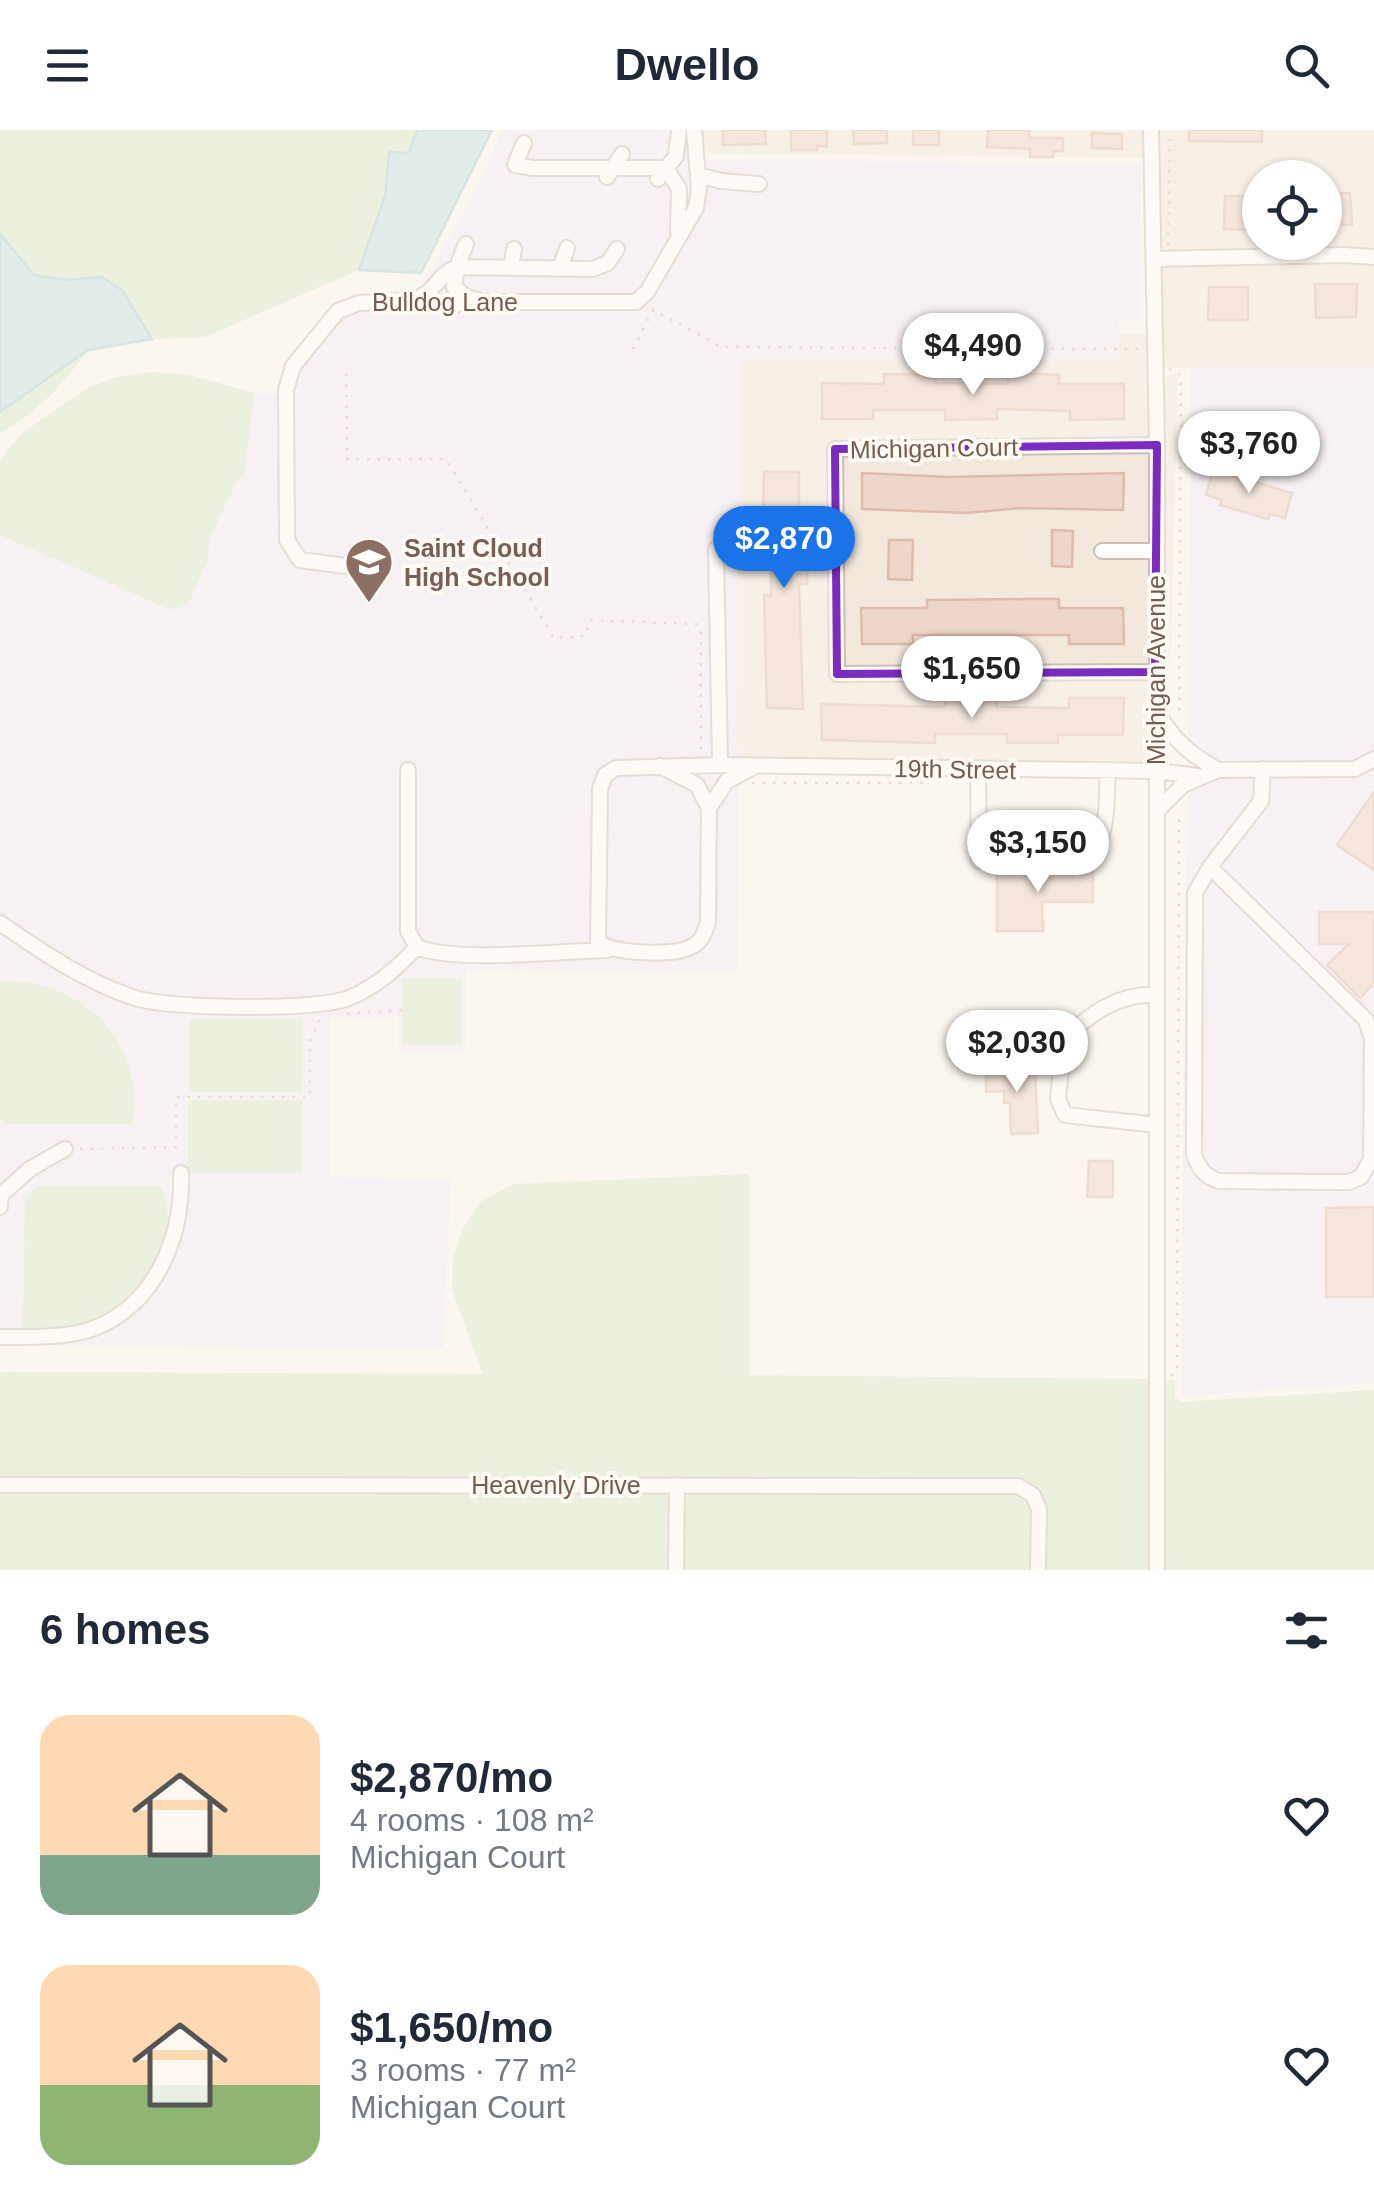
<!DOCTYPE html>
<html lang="en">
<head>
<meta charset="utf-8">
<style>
  :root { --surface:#fff; --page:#f2f2f3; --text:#1f2937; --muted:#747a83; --accent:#1a73e8 }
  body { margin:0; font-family:Helvetica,sans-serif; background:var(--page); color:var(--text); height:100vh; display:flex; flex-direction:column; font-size:38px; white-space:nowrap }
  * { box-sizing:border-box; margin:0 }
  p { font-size:32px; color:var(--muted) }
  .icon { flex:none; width:55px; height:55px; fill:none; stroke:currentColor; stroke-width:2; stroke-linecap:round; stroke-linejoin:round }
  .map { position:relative; height:1440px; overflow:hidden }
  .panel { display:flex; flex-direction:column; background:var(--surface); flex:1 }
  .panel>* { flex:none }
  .tools { position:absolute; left:1242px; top:30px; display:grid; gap:20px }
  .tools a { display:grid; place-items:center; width:100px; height:100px; border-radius:50%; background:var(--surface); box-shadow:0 2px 8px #0004; font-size:50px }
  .price { position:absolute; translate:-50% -85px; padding:0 22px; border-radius:35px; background:#fff; color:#222; font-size:32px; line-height:65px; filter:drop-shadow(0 2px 5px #0008) }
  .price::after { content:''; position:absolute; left:50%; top:60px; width:30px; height:22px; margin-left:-15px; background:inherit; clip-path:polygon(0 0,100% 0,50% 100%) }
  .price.current { background:var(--accent); color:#fff }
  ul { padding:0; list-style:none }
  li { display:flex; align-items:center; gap:30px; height:250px; padding:0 40px }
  li span { display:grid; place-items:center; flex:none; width:280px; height:200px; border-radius:30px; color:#555 }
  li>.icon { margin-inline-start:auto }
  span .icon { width:120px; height:120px; fill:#fffc; stroke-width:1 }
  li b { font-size:42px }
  h2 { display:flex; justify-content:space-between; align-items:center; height:120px; padding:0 40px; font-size:42px }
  header { display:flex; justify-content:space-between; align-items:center; height:130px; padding:0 40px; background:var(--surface); font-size:45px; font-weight:600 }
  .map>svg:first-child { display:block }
  .residential { fill:#f2e8dc; fill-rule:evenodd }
  .education { fill:#f2eaf8 }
  .green { fill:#d9e9cc }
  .water { fill:#c3e0e4; stroke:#aad0d5; stroke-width:2.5 }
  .building { fill:#eed6c8; stroke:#dfbcaa; stroke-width:2.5 }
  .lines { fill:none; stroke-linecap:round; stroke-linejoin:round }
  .minor-casing { stroke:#cdbeb3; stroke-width:18 }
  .path { stroke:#d4b9aa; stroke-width:2.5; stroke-dasharray:2.5 8; stroke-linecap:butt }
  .minor { stroke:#fff; stroke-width:14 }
  .marked { fill:none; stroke:#7b2cbf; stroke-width:8; stroke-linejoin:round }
  .labels { text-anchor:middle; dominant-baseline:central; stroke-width:8; stroke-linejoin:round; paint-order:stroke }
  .street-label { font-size:25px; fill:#765d51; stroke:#fefaf4 }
  .education-label { font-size:25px; font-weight:bold; fill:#785e54; stroke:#fefaf4; text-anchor:start }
</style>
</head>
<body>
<header><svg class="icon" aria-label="menu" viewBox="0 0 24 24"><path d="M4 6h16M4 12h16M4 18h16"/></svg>Dwello<svg class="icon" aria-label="search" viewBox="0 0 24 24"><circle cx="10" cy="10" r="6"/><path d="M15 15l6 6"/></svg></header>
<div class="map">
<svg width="1374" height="1440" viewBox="0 0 1374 1440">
  <rect width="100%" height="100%" fill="#fbf6ee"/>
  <path class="residential" d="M699,0H1143L1144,28L698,23Z
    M1151,0H1374V237L1156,238L1157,641L753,637L737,619L739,230H1118V204H1154ZM1260,48H1325V112H1260Z
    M1178,244L1167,643H1164L1162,245Z"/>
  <path class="education" d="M502,0H670L668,21L687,20V29L696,30L1141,33V191H1119L1118,230H739L737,618L753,631V647L741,650L739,656L738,841L466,840L465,921H399V887L330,888V1047L451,1049L443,1218L0,1215V330L21,304L87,258L116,247L153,242L190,245L254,263L278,264L284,237L335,173L365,162L418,161L477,58Z
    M1191,237H1374V1253L1181,1266Z"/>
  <path class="green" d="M0,0H418L408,23H389L385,66L359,140L205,207L152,209L122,160L101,147L66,150L34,145L0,104Z
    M88,220C61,256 40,281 0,303V282Z
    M153,242L190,245L254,263L244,346L237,351L209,410L208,430L189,472L171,480L0,405V330L21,304L87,258L116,247Z
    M402,848H461V915H402Z
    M0,851C82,849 145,910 133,994H4L0,989Z
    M189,889H303L302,962H189Z
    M188,970H302V1043H188Z
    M749,1044V1245L1150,1249V1440H0V1242L483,1244L452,1160L453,1127L462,1100L480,1072L513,1054Z
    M38,1055L161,1056C185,1109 137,1175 86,1192C65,1198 44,1198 23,1198L25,1069Z
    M1167,1250H1175V1268L1181,1272L1374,1260V1440H1165Z"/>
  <path class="water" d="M418,0H492L421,143L359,140L385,66L389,22L408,23Z
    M0,104L34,145L66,150L101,147L122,160L152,209L88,220L0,282Z"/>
  <path class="building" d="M723,0H765L766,14L723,15Z
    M791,0H827V16H817V20H791Z
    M853,0H887V13L854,14Z
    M913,0H939V15H913Z
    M988,0H1029V8H1063V21H1053V27H1030V19L987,17Z
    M1189,0H1262V12L1189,11Z
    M1092,3L1122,4V19L1092,18Z
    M1350,63L1352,95H1325V64Z
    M1225,66H1260V100L1224,99Z
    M1315,154H1357L1356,187L1316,188Z
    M1209,157H1248V190H1208Z
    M884,244L936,245L935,253L1008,254V244H1038L1059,245V254H1124V289L1070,290V281L997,279V289L945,290V280H873V289H822V253L884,254Z
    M1213,340L1292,363L1285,388L1270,384L1268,389L1220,375L1222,370L1206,365Z
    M764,342H799V404H808L807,454H799L803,579L767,578L764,465L771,466L772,391H763Z
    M862,343L948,347L1124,343L1123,380L1020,378L967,383L862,379Z
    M1052,400L1073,401L1072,437L1052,436Z
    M889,410H913L912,450L888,449Z
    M1029,469H1059V478H1123L1124,514H1069V505H913V514H862L861,478H927V470Z
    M945,568H997V577L1069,578V568H1124L1123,605H1058V613H1007V604H935V613L822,610L821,574L945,577Z
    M1374,662V740L1337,715Z
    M1093,738V772H1042L1043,801H997V741Z
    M1319,782H1374V853L1360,868L1327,835L1349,814H1319Z
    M986,937H1035L1038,1003L1011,1004L1010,973H1004V961L986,962Z
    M1089,1031H1113V1067H1087Z
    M1374,1077V1167H1326V1078Z"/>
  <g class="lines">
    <g class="minor-casing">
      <path id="minor" d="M1151,0L1157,315V1440
        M524,13L515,35L533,38H666
        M666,38L679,59L678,102
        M698,45L721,51L759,54
        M607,47L622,24
        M658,49L676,26L679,0
        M466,114L457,137L593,139L608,133L617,119
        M1153,129L1344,125L1374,127
        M457,137L454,157L466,167L480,171
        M511,138L514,119
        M560,139L567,118
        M412,170C437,163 436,145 457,137
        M716,419L720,635
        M1102,421H1156
        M361,438L300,430L287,410L286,260L293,236L338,181L359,173L402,171L449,175L486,172H636L647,162L696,78L699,58L694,0
        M1155,542L837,544L835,319L1157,315
        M1158,583C1174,611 1190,624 1218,640
        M660,636L697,655L709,678L708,792C705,802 702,812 691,817C672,826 614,824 598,812L600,659L605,645L616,638L720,635L1157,641L1198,646
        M408,640V801L417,817C455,833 562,821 608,820
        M978,640L979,731L1065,729L1097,717C1109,692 1106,667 1108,640
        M709,678L727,651L752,638
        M1157,681L1183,655L1218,640L1355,639L1374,629
        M1210,737L1366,890L1372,909L1371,1029L1361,1047L1349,1052L1219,1051C1204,1046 1199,1039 1194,1024L1195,763L1210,737L1261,671L1263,639
        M0,793C42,822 86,852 135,868C170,879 316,881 349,868C376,857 397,838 417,817
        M1157,865C1119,863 1090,883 1064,910L1058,969L1065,985L1157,995
        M0,1077L1,1065L30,1039L65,1019
        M0,1207C25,1207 68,1208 92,1199C156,1175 183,1107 181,1043
        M0,1355L1018,1356L1033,1365L1039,1379L1038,1440
        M676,1440L677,1355"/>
    </g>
    <path class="path" d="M1168,116L1170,0
      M633,219L653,180L722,217L1141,219
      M1169,239L1181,245L1179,588
      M346,244L347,329H446L554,508L585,506L590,490L696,494L701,499V623
      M752,653H928
      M347,884L402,880
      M80,1019L176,1017V967H310V911L321,887
      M1171,1246L1177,1240L1179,681"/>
    <use href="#minor" class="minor"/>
  </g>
  <path d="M0 0H1374V1440H0ZM1157,315L1155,542L837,544L835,319Z" fill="#fbf6ee" fill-opacity=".55" fill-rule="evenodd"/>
  <path class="marked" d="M1157,315L1155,542L837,544L835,319Z"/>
  <defs>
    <g id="school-pin" transform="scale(2.5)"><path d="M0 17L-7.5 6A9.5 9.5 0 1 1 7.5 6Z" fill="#8d6e63" stroke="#fefaf4"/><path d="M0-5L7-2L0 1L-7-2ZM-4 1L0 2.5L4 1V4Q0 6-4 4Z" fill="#fff"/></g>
  </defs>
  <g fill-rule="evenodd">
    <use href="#school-pin" x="369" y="432"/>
  </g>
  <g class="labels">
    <g class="street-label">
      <text x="445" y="172">Bulldog Lane</text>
      <text transform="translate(934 318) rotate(-1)">Michigan Court</text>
      <text transform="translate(1156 540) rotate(-90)">Michigan Avenue</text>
      <text transform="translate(955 639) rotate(1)">19th Street</text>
      <text x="556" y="1355">Heavenly Drive</text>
    </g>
    <g class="education-label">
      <text x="404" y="418">Saint Cloud<tspan x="404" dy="29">High School</tspan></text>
    </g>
  </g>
</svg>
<div class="tools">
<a><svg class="icon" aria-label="locate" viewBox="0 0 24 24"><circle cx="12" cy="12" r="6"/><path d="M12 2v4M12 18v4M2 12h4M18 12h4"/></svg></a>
</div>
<b class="price" style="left:973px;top:268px">$4,490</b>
<b class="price" style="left:1249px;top:366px">$3,760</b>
<b class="price current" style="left:784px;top:461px">$2,870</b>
<b class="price" style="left:972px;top:591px">$1,650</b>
<b class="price" style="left:1038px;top:765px">$3,150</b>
<b class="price" style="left:1017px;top:965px">$2,030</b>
</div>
<section class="panel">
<h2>6 homes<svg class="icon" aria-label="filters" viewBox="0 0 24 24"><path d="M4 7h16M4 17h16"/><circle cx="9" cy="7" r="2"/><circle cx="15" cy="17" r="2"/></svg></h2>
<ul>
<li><span style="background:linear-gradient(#ffd9b3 70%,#7fa58c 0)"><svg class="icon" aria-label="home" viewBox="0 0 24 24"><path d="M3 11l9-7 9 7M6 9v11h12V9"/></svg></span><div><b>$2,870/mo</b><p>4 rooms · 108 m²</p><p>Michigan Court</p></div><svg class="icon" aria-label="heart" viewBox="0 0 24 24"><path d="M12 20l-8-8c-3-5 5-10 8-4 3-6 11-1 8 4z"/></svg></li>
<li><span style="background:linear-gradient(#ffd9b3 60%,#8fb573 0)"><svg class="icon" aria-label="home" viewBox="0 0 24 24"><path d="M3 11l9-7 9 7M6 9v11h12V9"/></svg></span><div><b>$1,650/mo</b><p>3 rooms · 77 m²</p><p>Michigan Court</p></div><svg class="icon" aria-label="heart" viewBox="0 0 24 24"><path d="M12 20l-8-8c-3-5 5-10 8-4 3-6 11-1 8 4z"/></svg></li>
</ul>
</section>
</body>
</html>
